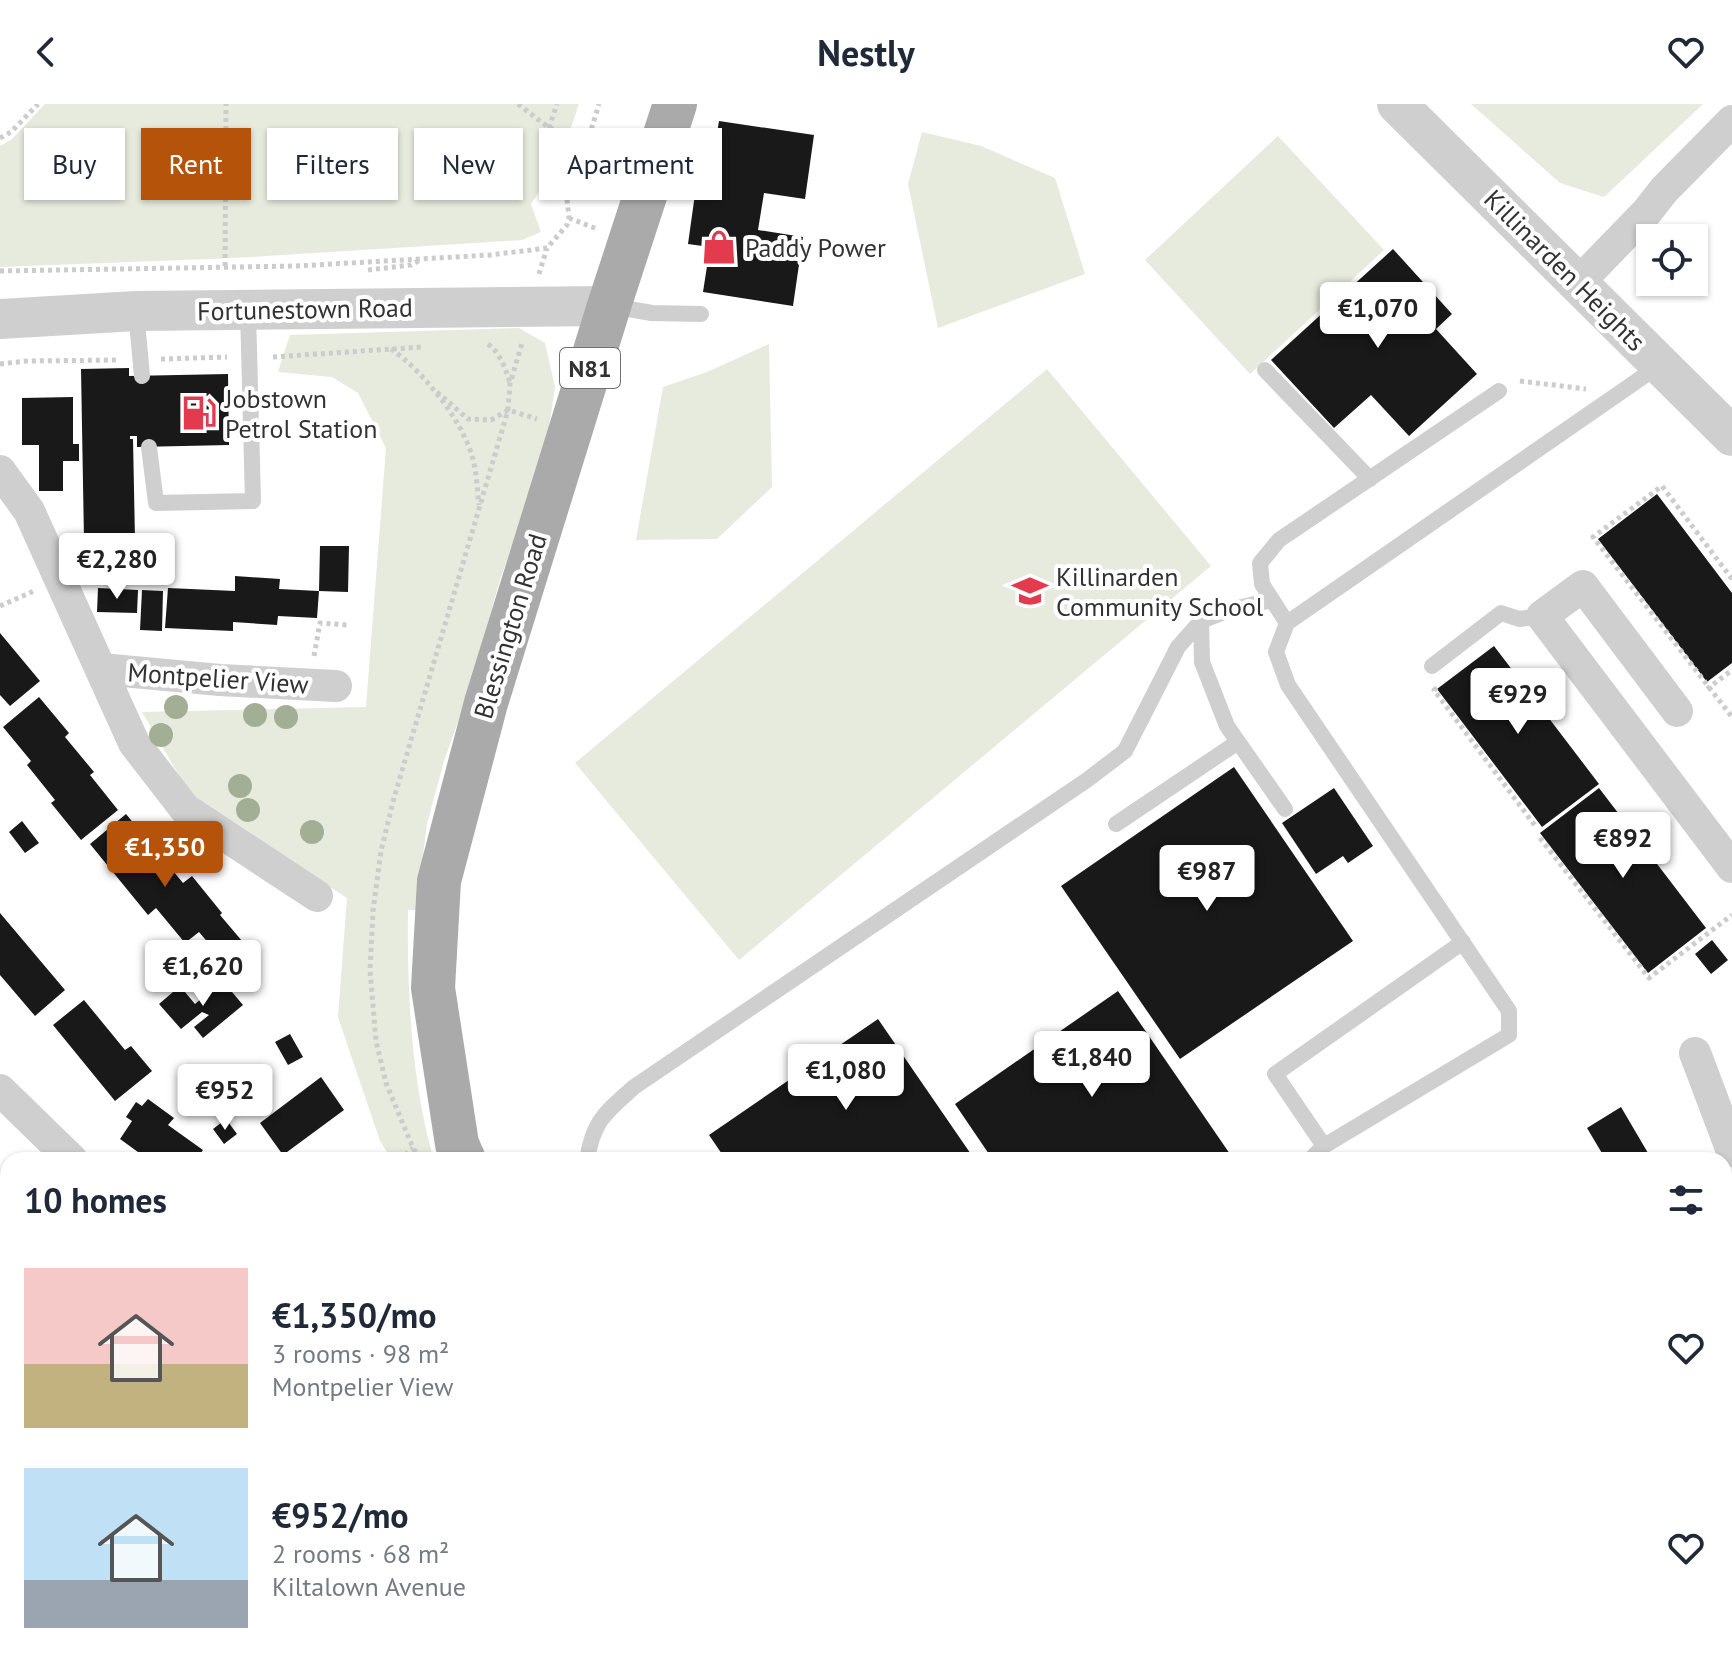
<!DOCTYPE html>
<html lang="en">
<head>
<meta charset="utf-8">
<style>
  :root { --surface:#fff; --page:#f6f6f7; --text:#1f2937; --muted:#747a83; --accent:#b45309 }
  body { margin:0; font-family:"PT Sans",sans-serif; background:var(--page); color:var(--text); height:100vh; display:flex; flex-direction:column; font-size:30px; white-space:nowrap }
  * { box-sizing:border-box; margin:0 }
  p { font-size:26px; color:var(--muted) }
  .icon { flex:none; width:44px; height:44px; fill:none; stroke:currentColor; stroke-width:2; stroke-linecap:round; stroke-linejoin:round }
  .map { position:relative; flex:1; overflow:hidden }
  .side { position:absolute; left:0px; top:1048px; width:1732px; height:512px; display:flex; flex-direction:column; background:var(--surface); border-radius:24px 24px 0 0; box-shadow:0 2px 6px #0004 }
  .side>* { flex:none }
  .top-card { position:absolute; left:24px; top:24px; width:800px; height:72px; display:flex; gap:16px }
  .buttons { position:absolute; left:1636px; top:120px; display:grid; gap:16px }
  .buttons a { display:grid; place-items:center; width:72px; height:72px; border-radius:0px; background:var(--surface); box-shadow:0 2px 6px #0004; font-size:40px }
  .price { position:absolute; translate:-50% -68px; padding:0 18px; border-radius:8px; background:#fff; color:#222; font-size:26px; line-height:52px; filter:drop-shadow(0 2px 4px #0008) }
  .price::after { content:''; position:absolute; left:50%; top:48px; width:24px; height:18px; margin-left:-12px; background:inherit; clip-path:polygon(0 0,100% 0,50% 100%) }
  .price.active { background:var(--accent); color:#fff }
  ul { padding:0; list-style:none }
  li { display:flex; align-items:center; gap:24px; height:200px; padding:0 24px }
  li span { display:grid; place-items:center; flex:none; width:224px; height:160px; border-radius:0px; color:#555 }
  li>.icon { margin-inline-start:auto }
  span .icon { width:96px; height:96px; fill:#fffc; stroke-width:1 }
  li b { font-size:34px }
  h2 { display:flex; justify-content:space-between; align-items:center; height:96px; padding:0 24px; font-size:34px }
  .chip { padding:0 28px; border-radius:0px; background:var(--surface); box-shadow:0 2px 6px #0004; font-size:28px; line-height:72px }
  .chip.active { background:var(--accent); color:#fff }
  header { display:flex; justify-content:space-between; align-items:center; height:104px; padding:0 24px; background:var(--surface); font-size:36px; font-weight:700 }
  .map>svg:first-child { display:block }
  .green { fill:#e6ebde }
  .building { fill:#191919 }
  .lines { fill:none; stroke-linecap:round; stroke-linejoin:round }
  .path { stroke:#ccc; stroke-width:5; stroke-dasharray:4 4; stroke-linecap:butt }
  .service { stroke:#cfcfcf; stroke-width:16 }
  .minor { stroke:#cfcfcf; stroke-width:32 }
  .tertiary { stroke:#cfcfcf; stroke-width:40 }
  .primary { stroke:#aaa; stroke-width:44 }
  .tree { fill:#a3af95 }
  .labels { text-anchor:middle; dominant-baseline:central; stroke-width:8; stroke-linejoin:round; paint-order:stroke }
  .shield { fill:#fff; stroke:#707070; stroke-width:2 }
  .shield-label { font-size:24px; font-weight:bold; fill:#323232 }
  .poi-label { font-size:26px; fill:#323232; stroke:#fff; text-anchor:start }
  .street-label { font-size:26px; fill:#323232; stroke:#fff }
</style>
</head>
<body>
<header><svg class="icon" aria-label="back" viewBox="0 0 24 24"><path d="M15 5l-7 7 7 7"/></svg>Nestly<svg class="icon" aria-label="heart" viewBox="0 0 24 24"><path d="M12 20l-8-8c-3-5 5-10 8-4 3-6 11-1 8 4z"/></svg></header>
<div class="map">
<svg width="1732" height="1560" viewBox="0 0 1732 1560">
  <rect width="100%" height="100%" fill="#fff"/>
  <path class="green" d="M45,0H579L560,55L531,100L541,128L522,136L234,154L0,163V42L11,36Z
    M1471,0H1703L1604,93L1560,79Z
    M922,28L981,42L1055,74L1085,170L938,224L908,80Z
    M1278,32L1384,146L1250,270L1145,156Z
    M519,224L545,239L555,283L546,344L500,476L466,595L444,657L427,720L416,806H408C407,887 411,978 434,1056H392L380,1037L338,913L347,794L194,697L142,608L366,603L386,344L358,289L332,273L278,268L290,231Z
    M769,240L772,383L717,435L636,436L663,283L707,268Z
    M1047,265L1211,462L739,856L575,659Z
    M1732,1426V1560H1571L1568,1552H1724V1430Z
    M118,1552H573L572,1560H117Z"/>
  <path class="building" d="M719,17L814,31L805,95L764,89L758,126L803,133L793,202L703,188L710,143L688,140L695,90L707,91Z
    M1393,145L1452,210L1436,225L1477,270L1409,332L1371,291L1334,324L1271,256Z
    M129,264V272L228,270L229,341L137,343V332H130V335H133L135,435L84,436L81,265Z
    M73,293V340H79V357H63V387H39V341H22V294Z
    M1657,390L1732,489V559L1707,578L1598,435Z
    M320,442H349L348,488L319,487Z
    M235,472L280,475L279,485L319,487L317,514L278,512L277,521L233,518V527L165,524L168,484L235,487Z
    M98,484L138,486L137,509L97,508Z
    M142,486L163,487L162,527L140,526Z
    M0,529L40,577L10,602L0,591Z
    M1494,542L1599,680L1542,723L1437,585Z
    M39,593L69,629L65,633L94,668L90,671L118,706L81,736L51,699L55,696L27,661L31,657L3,623Z
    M1234,663L1353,837L1180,955L1061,782Z
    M1334,684L1373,742L1348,759L1343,752L1316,770L1282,719Z
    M1599,684L1706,824L1648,869L1540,729Z
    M126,710L183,779L192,772L222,809L220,811L248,844L227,861L199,828L185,839L156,804L148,811L90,740Z
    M22,717L39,739L25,749L9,728Z
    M0,809L65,886L35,912L0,871Z
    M1712,836L1728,856L1711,870L1695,850Z
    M225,875L235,886L232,888L243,901L203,934L194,923L209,911L202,908L181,925L159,900L180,882L195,900Z
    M1118,887L1230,1050L1222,1056H993L955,1000Z
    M84,896L125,946L131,942L152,967L115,997L53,921Z
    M878,915L975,1056H726L709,1031Z
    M290,930L303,953L288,961L275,938Z
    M321,973L344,1006L283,1051L260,1019Z
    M148,995L174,1014L168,1021L203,1046L196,1056H149L120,1035L132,1017L126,1013L136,998L142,1002Z
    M1621,1003L1648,1049L1653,1056H1606L1587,1024Z
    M226,1015L237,1030L224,1040L213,1025Z
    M8,1078V1127L0,1117V1084Z
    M1732,1266V1311L1724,1315V1270Z
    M0,1350L4,1361L8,1360V1425L0,1427Z
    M934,1552H979L983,1560H938Z
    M1173,1552H1202L1205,1560H1177Z"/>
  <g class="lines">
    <path class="path" d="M518,0L549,24L589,33L618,52
      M549,24L557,0
      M0,34L11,28L38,0
      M569,114L597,125
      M225,162L226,0
      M368,166L411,161L420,156
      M0,167L297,162L490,151L547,144L567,121L569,114L566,86L589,33L599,0
      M539,170L547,144
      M488,240C501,250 505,264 510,279
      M391,245C422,266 462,316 472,352C477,368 477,385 479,401
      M273,253L422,243
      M161,255L227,253
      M0,260L26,257L119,256
      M1520,277L1586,285
      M437,288L468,315L491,316L508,306L537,315
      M1732,475L1662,382L1593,433L1732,613
      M0,502L34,487
      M314,552L320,519L347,521
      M1437,584L1434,586L1536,723
      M1707,585L1732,566
      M1540,734L1649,874L1732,811
      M420,1055L413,1044L386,979L376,937L370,866L373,807L381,747L394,694L508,306L510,280L522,239
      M399,1056L413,1044
      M194,1560L196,1552
      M501,1560V1552"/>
    <path class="service" d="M611,202L652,209L701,210
      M136,207L142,272
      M1265,266L1370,375
      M149,343L156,399L253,397L248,207
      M1201,517L1202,558L1227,622L1285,705
      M1287,519L1262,480L1260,459L1279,436L1499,287
      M1432,562L1501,509L1519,515L1542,512
      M1116,720L1238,638
      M1463,838L1275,970L1324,1042L1509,931V907L1288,581L1276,548L1287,519L1660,261
      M587,1056C593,1017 605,1009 634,983L1087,676L1125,647L1178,543L1201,517L1229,506L1272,496
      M1310,1056L1324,1042
      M0,1444L8,1442
      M1510,1552L1514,1560"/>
    <path class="minor" d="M1578,179L1646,109L1664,86L1732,17
      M0,367L29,407L134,639L185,705L317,792
      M101,565L220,576L336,582
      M1677,607L1583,482L1542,512L1732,763
      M1695,949L1732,1047
      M0,986L72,1056
      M1724,1385L1732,1381
      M0,1539L8,1534
      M854,1552L857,1560
      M1261,1552L1265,1560
      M94,1560L95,1552
      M1382,1560L1398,1552"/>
    <path class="tertiary" d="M1397,0L1732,332
      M0,215L136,207L609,202"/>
    <path class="primary" d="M464,1056L457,1040L433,884L439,777L486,599L609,202L675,0
      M606,1560V1552"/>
  </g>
  <g class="tree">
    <circle cx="176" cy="603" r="12"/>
    <circle cx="255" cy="611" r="12"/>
    <circle cx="286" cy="613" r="12"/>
    <circle cx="161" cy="631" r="12"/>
    <circle cx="240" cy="682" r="12"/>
    <circle cx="248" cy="706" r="12"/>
    <circle cx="312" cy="728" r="12"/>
  </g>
  <defs>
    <g id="shop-bare" transform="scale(2.76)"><path d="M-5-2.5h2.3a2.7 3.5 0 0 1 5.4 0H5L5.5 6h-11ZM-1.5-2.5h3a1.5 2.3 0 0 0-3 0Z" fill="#e33a4e" stroke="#fff" stroke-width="2.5" paint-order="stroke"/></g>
    <g id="fuel-bare" transform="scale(2.76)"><path d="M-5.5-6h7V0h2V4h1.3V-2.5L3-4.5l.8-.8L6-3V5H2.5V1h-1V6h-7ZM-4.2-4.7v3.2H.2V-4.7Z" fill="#e33a4e" stroke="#fff" stroke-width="2.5" paint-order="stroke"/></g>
    <g id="school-bare" transform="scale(2.76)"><path d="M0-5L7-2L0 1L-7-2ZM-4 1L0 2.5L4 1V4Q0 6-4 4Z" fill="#e33a4e" stroke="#fff" stroke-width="2.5" paint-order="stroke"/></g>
  </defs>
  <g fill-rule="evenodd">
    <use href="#shop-bare" x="719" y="143"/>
    <use href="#fuel-bare" x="199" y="309"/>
    <use href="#school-bare" x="1030" y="487"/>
  </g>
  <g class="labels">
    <rect class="shield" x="560" y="244" width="60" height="40" rx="6"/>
    <g class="shield-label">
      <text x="590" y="264">N81</text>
    </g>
    <g class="poi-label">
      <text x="745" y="143">Paddy Power</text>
      <text x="225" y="294">Jobstown<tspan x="225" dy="30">Petrol Station</tspan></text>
      <text x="1056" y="472">Killinarden<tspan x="1056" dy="30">Community School</tspan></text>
    </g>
    <g class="street-label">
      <text transform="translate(1565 166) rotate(45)">Killinarden Heights</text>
      <text transform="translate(305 205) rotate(-1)">Fortunestown Road</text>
      <text transform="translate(510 522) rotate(-73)">Blessington Road</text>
      <text transform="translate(218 574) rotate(4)">Montpelier View</text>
    </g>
  </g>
</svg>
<div class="buttons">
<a><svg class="icon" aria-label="locate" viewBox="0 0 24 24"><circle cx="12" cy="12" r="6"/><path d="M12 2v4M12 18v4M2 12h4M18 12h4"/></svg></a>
</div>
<b class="price" style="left:1378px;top:246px">€1,070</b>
<b class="price" style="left:117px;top:497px">€2,280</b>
<b class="price" style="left:1518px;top:632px">€929</b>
<b class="price" style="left:1623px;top:776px">€892</b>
<b class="price active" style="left:165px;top:785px">€1,350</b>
<b class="price" style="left:1207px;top:809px">€987</b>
<b class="price" style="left:203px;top:904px">€1,620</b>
<b class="price" style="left:1092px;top:995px">€1,840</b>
<b class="price" style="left:846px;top:1008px">€1,080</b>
<b class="price" style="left:225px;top:1028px">€952</b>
<div class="top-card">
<a class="chip">Buy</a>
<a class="chip active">Rent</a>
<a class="chip">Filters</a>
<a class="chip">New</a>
<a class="chip">Apartment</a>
</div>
<section class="side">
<h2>10 homes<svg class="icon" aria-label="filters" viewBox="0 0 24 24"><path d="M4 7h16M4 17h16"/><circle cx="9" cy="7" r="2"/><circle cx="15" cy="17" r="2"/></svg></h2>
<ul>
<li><span style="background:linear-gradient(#f6c9c9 60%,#c2b280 0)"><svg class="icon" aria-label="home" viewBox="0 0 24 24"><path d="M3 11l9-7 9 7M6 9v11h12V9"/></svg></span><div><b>€1,350/mo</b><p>3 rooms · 98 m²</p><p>Montpelier View</p></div><svg class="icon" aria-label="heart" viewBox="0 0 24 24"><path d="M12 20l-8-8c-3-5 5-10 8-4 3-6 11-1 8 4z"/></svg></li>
<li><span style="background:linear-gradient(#bfe0f5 70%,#9aa5b1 0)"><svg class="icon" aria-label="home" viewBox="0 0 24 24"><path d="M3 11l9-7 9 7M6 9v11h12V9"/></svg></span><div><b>€952/mo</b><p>2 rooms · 68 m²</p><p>Kiltalown Avenue</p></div><svg class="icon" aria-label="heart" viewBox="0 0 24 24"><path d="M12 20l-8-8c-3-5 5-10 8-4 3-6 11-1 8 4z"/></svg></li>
</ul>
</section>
</div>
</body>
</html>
